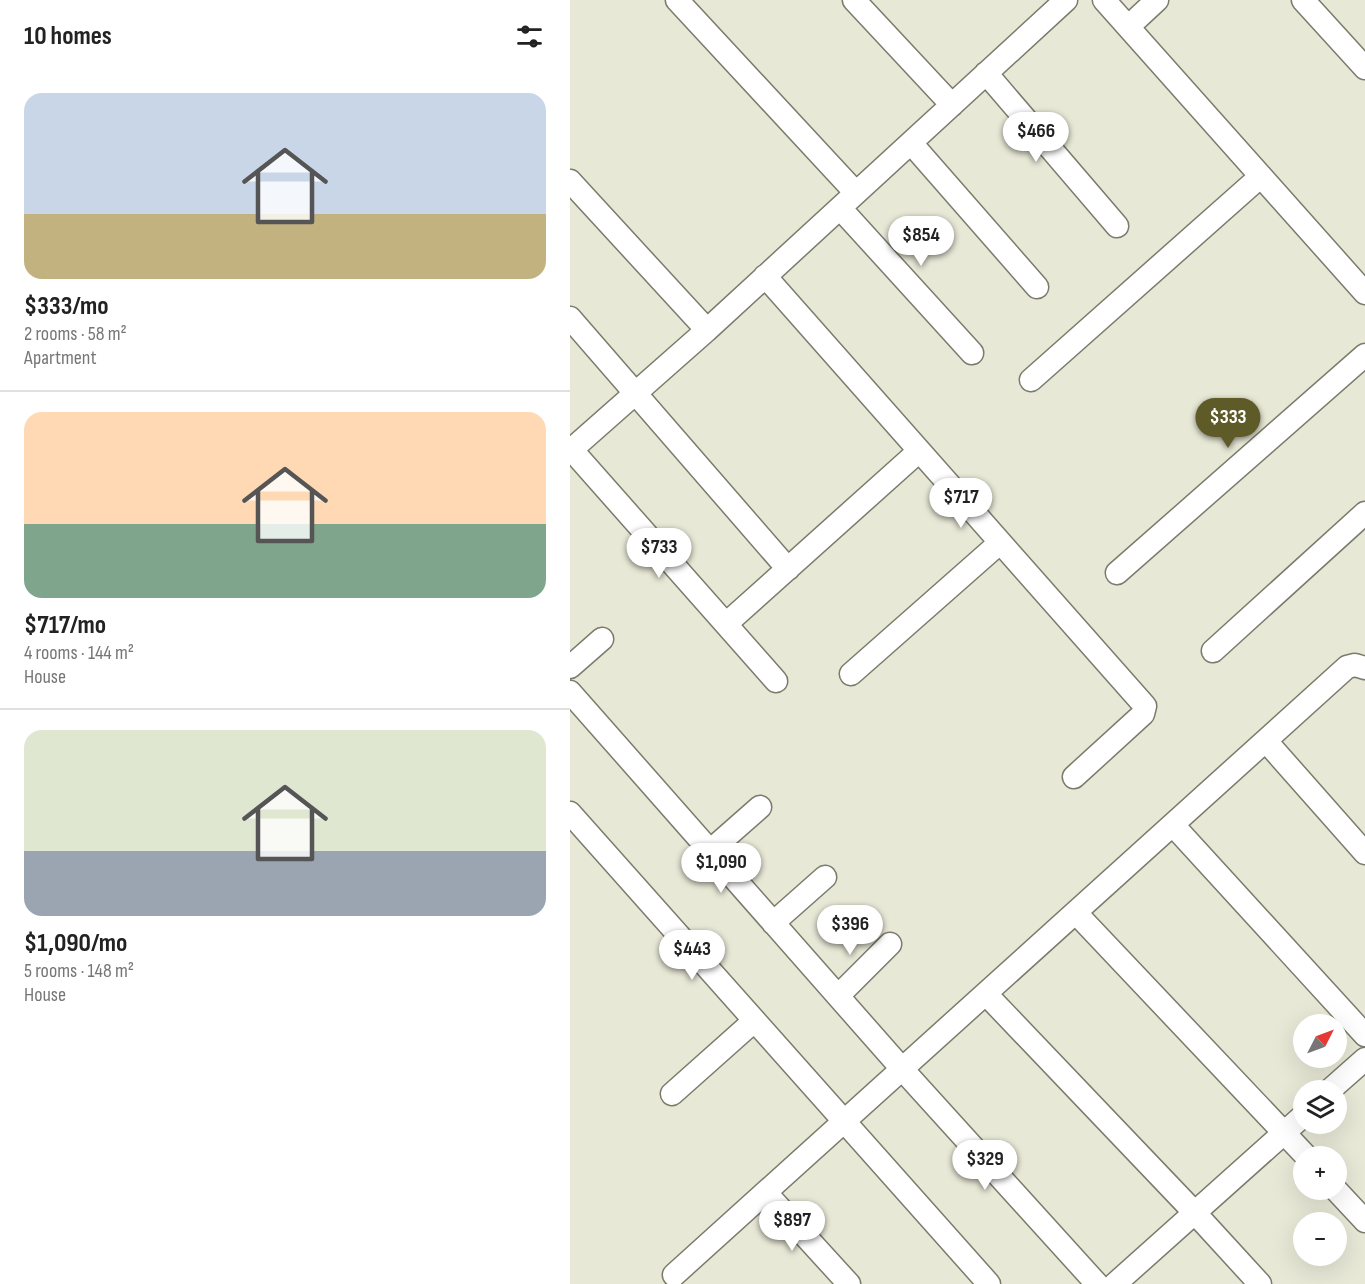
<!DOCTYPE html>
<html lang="en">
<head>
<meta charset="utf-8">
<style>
  :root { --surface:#fff; --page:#f6f6f6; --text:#222; --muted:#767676; --line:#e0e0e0; --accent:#5e5b28 }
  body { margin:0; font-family:"Sofia Sans Condensed",sans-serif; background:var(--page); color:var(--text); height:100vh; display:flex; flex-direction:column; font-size:22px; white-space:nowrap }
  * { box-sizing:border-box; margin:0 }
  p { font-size:20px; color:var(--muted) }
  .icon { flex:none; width:33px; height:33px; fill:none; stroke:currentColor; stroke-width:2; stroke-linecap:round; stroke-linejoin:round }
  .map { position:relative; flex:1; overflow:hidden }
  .sheet { display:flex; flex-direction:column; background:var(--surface); width:570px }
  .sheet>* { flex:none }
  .needle { width:39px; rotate:48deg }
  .tools { position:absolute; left:723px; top:1014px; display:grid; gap:12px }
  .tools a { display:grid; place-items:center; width:54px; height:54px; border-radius:50%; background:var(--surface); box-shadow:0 6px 24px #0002; font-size:30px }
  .price { position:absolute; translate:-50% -51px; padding:0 14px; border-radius:21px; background:#fff; color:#222; font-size:20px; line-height:39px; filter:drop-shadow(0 2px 3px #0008) }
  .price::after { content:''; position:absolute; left:50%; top:36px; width:18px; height:14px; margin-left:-9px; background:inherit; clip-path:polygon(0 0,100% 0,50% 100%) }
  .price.selected { background:var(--accent); color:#fff }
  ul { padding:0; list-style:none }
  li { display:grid; align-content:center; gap:12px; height:318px; padding:0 24px }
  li+li { border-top:2px solid var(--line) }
  li span { display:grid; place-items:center; height:186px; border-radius:18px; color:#555 }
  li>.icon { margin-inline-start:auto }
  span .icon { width:108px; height:108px; fill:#fffc; stroke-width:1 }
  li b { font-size:26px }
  h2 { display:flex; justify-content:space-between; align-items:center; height:72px; padding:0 24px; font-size:26px }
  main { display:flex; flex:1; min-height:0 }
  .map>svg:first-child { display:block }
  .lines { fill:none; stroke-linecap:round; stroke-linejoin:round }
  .street-casing { stroke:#7b7b6c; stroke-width:25 }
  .street { stroke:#fff; stroke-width:22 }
</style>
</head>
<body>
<main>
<section class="sheet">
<h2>10 homes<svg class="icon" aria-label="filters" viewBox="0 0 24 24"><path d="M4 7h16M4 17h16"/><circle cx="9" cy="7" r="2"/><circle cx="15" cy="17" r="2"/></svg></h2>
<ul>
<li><span style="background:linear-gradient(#c9d6e8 65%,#c2b280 0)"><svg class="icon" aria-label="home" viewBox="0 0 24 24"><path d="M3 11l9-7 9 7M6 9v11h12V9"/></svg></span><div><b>$333/mo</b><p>2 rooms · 58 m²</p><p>Apartment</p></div></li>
<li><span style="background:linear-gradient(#ffd9b3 60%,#7fa58c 0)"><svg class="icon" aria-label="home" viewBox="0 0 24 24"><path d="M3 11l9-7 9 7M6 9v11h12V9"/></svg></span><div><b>$717/mo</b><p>4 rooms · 144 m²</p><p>House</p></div></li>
<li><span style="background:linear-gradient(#dfe7d0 65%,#9aa5b1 0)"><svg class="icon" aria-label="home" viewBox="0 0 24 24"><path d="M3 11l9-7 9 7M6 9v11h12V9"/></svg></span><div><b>$1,090/mo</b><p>5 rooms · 148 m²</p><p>House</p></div></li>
</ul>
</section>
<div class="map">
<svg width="795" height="1284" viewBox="0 0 795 1284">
  <rect width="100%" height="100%" fill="#e8e8d7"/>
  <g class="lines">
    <g class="street-casing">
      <path id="street" d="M107,0L286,193
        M284,0L382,105
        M534,0L795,293
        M733,0L795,68
        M558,27L587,0
        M416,73L547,226
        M341,143L467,287
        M0,181L137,330L496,0
        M270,208L402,353
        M195,276L575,706L573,714L504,777
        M0,318L218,569
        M461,380L691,176
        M1,449L206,681
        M0,451L137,330
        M547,573L795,355
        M156,624L349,451
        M643,651L795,513
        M0,667L32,639
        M281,674L425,547
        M0,692L333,1070L527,1284
        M696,741L795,853
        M0,813L419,1284
        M603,825L795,1035
        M140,851L190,807
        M506,913L736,1156
        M203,923L255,877
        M416,994L625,1213L690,1284
        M268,996L320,944
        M760,1090L795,1059
        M102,1094L184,1021
        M766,1190L795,1221
        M196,1193L279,1284
        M104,1275L777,667L785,665L795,668
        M545,1284L734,1115"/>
    </g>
    <use href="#street" class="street"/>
  </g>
</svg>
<div class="tools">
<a><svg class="needle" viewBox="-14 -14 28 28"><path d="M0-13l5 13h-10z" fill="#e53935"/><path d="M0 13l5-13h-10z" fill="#767676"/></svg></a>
<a><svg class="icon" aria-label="layers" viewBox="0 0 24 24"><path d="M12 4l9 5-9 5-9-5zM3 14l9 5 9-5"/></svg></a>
<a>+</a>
<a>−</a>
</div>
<b class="price" style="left:466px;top:163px">$466</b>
<b class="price" style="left:351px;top:267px">$854</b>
<b class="price selected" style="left:658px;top:449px">$333</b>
<b class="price" style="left:391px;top:529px">$717</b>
<b class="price" style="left:89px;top:579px">$733</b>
<b class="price" style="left:151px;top:894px">$1,090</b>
<b class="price" style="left:280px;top:956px">$396</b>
<b class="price" style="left:122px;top:981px">$443</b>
<b class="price" style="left:415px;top:1191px">$329</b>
<b class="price" style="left:222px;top:1252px">$897</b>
</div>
</main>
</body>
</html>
